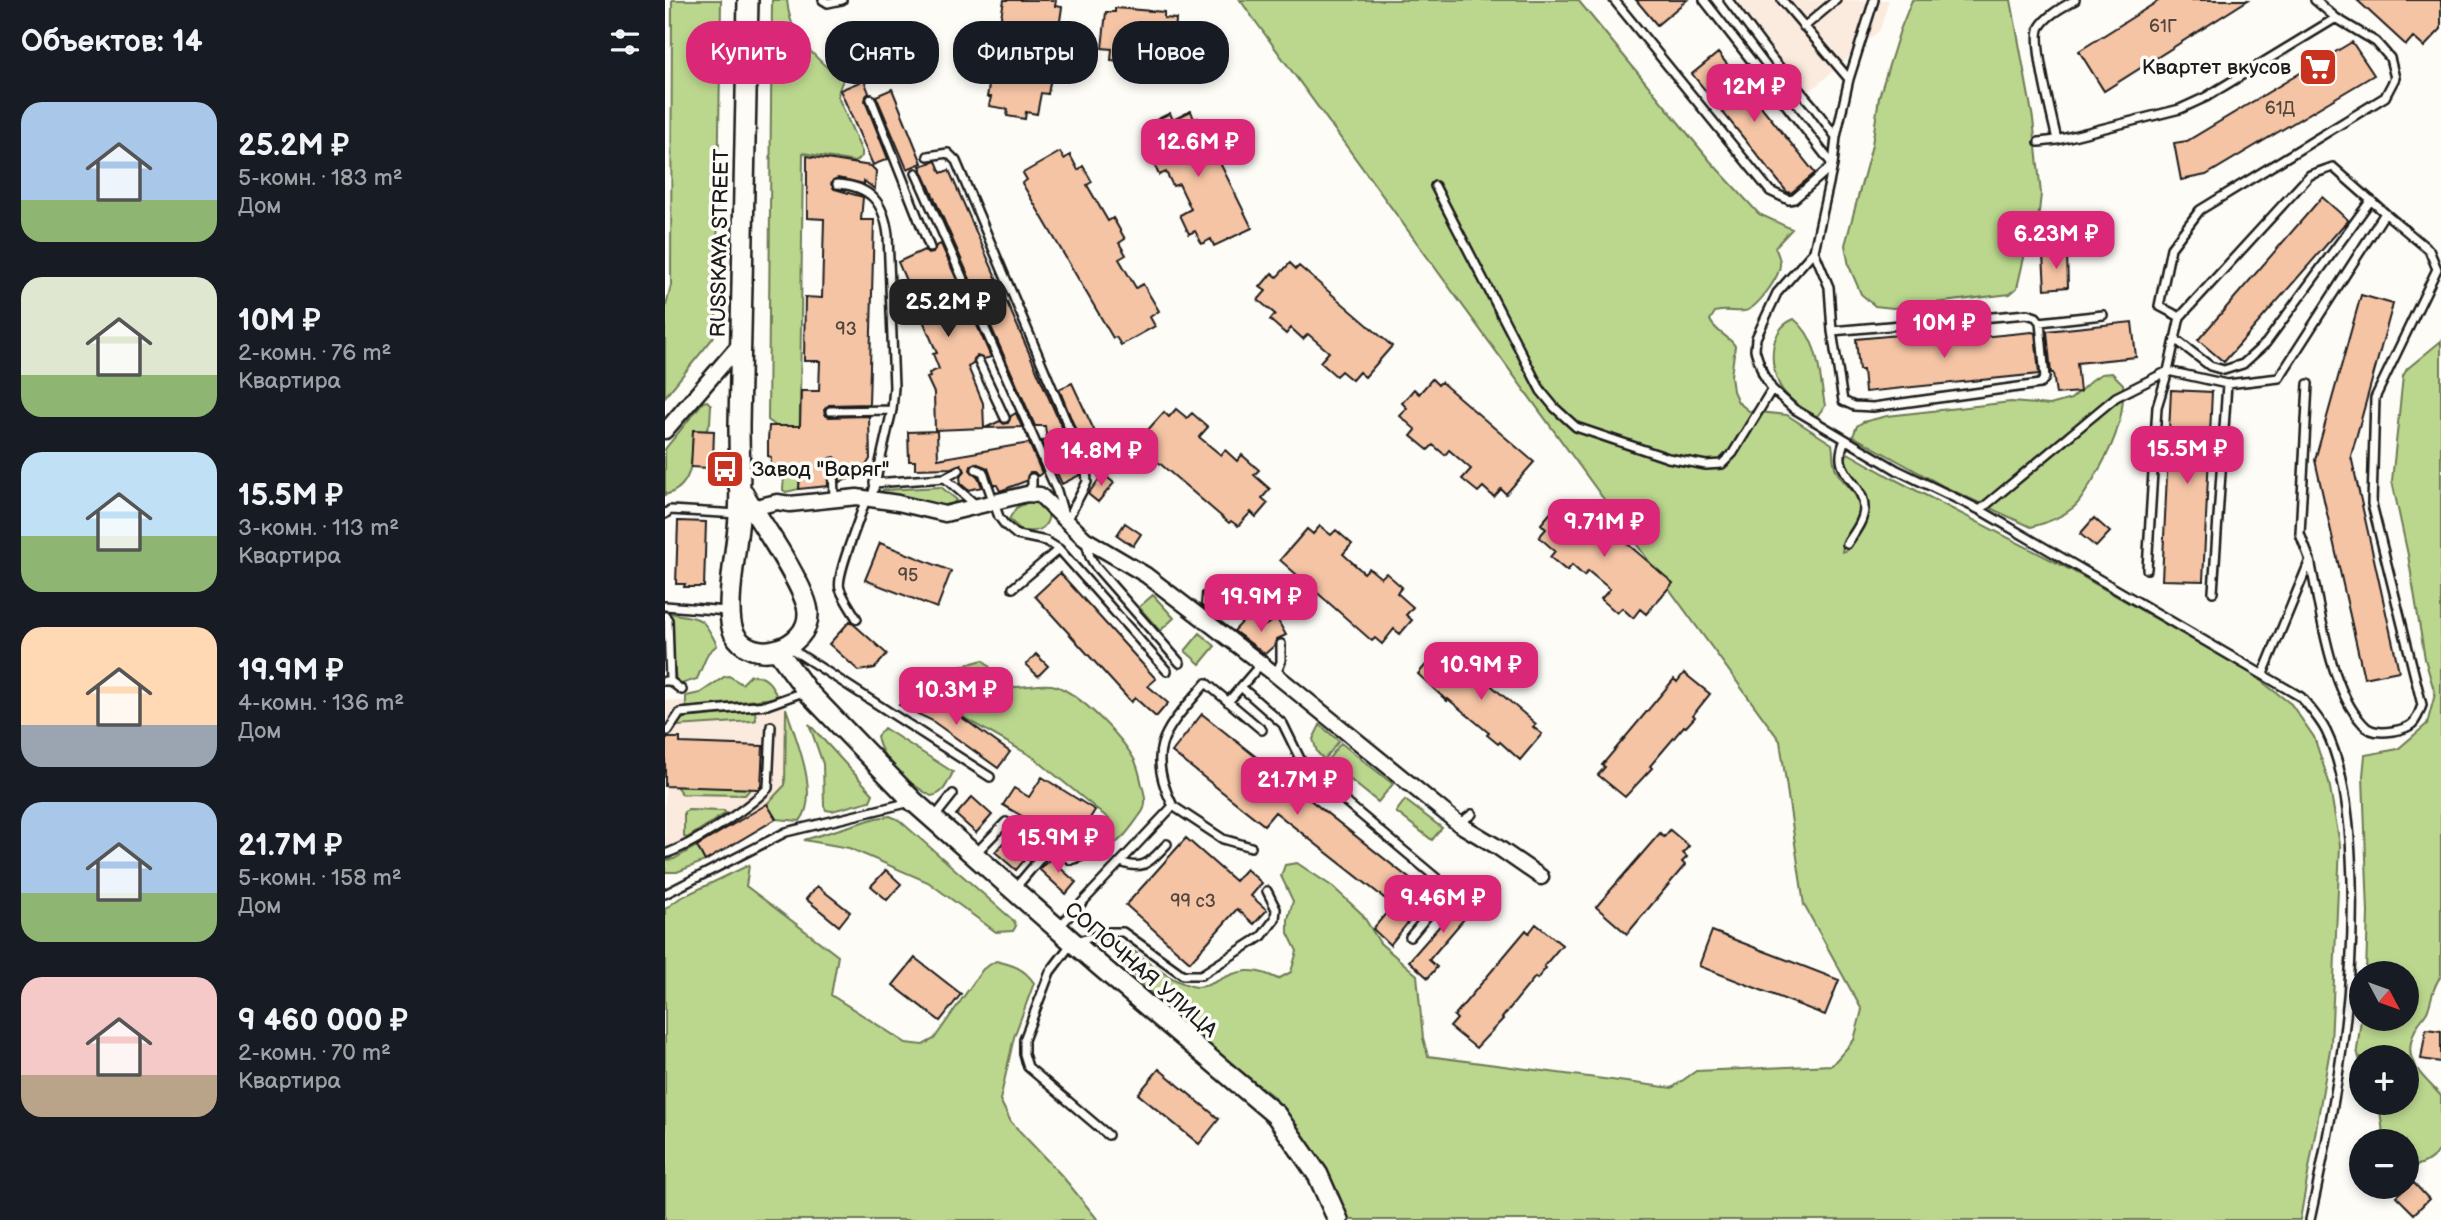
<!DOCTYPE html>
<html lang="ru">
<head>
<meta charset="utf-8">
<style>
  :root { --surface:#171b24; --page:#20242c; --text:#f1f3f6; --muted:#9ea1a6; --accent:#db2777 }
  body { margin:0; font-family:"Balsamiq Sans",sans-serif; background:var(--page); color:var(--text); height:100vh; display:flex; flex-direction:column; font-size:26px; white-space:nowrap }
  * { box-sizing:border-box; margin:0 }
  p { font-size:23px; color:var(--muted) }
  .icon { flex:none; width:38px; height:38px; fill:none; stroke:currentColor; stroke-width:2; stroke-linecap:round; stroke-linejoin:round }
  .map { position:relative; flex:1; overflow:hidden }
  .sheet { display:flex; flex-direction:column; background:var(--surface); width:665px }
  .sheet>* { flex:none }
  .guide { position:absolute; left:21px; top:21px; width:665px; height:63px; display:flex; gap:14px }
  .needle { width:46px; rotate:131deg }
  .buttons { position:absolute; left:1684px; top:961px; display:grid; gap:14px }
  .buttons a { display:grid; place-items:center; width:70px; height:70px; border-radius:50%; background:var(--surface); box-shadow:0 4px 10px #0003; font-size:35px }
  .price { position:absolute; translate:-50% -60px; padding:0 16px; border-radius:14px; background:var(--accent); color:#fff; font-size:23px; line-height:46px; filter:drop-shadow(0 2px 4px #0008) }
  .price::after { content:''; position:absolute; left:50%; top:42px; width:21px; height:16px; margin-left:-10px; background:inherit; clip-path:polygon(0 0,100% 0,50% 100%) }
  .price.active { background:#222; color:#fff }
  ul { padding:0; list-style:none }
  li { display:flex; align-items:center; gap:21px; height:175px; padding:0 21px }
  li span { display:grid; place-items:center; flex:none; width:196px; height:140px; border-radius:21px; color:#555 }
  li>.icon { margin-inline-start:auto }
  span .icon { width:84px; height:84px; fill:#fffc; stroke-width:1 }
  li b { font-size:30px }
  h2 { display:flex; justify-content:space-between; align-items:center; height:84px; padding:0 21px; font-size:30px }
  .pill { padding:0 24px; border-radius:28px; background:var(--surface); box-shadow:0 4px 10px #0003; font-size:24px; line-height:63px }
  .pill.active { background:var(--accent); color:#fff }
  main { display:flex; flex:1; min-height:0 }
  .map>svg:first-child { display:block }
  .built { fill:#fbebde }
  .green { fill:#bbd78e; stroke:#6c7a55; stroke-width:2 }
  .building { fill:#f5c4a5; stroke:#1c1c1c; stroke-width:2 }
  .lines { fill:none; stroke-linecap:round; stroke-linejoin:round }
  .service-casing { stroke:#1c1c1c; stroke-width:12 }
  .minor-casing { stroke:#1c1c1c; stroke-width:19 }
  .secondary-casing { stroke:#1c1c1c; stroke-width:24 }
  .service { stroke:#fdfcf7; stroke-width:7 }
  .minor { stroke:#fdfcf7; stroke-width:14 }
  .secondary { stroke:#fdfcf7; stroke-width:19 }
  .labels { text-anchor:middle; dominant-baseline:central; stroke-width:7; stroke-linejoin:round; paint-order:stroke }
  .number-label { font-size:18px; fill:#52463e }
  .poi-label { font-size:21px; fill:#1c1c1c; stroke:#fdfcf7; text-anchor:end }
  .street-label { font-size:21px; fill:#1c1c1c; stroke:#fdfcf7 }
</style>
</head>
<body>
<main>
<section class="sheet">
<h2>Объектов: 14<svg class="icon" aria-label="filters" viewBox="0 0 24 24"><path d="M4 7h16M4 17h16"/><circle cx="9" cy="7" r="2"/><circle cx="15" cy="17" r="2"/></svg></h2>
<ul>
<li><span style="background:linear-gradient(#a9c7e8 70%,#8fb573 0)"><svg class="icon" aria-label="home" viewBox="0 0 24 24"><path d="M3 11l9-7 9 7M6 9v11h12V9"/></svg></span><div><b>25.2M ₽</b><p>5-комн. · 183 m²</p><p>Дом</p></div></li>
<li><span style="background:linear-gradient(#dfe7d0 70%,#8fb573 0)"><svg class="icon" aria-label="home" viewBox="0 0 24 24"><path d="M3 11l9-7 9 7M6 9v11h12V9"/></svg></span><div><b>10M ₽</b><p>2-комн. · 76 m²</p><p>Квартира</p></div></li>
<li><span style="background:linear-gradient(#bfe0f5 60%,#8fb573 0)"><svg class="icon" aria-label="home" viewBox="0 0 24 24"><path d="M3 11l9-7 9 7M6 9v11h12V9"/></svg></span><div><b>15.5M ₽</b><p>3-комн. · 113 m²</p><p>Квартира</p></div></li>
<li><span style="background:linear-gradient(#ffd9b3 70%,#9aa5b1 0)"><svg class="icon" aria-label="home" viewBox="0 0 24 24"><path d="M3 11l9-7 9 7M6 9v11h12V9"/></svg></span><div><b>19.9M ₽</b><p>4-комн. · 136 m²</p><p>Дом</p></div></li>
<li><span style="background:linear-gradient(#a9c7e8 65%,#8fb573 0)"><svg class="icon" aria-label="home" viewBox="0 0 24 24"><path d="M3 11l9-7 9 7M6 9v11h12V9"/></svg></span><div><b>21.7M ₽</b><p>5-комн. · 158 m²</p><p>Дом</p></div></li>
<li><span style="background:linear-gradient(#f6c9c9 70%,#b9a48a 0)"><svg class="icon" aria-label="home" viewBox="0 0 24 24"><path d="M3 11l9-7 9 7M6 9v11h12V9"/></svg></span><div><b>9 460 000 ₽</b><p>2-комн. · 70 m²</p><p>Квартира</p></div></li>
</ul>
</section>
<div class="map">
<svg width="1776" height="1220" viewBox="0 0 1776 1220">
  <rect width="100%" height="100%" fill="#fdfcf7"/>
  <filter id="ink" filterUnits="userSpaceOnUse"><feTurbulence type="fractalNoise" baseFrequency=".0143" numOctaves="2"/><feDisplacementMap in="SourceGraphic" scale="14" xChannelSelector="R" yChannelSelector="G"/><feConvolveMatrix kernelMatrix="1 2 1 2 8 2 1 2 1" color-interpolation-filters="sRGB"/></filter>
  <g filter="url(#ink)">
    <path class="built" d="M1071,0H1224L1215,30L1141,95Z
      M111,690L121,708L120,785L102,804L0,867V700L16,701Z"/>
    <path class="green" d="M7,0H56L51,330L48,338L0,397V310L6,285Z
      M107,0H122C125,39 147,52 173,78L180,74L174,90L173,97L197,152V156L190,162L138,153L134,489L121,492L118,490L120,459L114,428L103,420Z
      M575,0H913L1046,162L1094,214L1127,229L1110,247C1112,252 1115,258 1115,263C1116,276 1091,310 1079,311C1069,312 1060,309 1050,312L1045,320C1050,332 1063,335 1070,346L1066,376L1068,391L1073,402L1084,411L1122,415L1167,444C1169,454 1167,463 1172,472C1178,483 1192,492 1194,505C1197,522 1178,535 1177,552L1183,550L1204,510C1201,489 1185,478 1180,458L1183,453L1227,478L1404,569L1587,674L1626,704L1649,737L1664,782L1675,845L1666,1044L1635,1220H685L656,1164L610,1098L526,1032L478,985L450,953L451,947L455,944L462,946C482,960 507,984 532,987C539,987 546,984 552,981C575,969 590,967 613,979L626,972L632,951L623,933V919L628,901L616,876L620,865L632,863L668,887L697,914L715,943L752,975L758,1038L763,1056L1007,1088L1031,1071L1167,1065L1189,1040L1197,1010L1139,905L1115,741Z
      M1247,0H1346L1368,119L1376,194L1373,221L1361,249L1352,288L1345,294L1228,308L1210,306L1196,294L1184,266L1180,245L1207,145L1214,97L1235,30Z
      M1129,319C1155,340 1154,375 1160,406L1152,416H1146C1136,407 1119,396 1114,384C1104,362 1104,329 1129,319Z
      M1776,341V976C1767,987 1767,1000 1762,1012C1759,1017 1755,1021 1752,1026C1734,1060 1755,1072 1776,1096V1149C1766,1160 1757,1167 1741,1166V1141H1719L1714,1103L1741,1102V1057H1696V1066L1692,1050L1696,1019L1741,1018V973H1701L1703,913L1698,776L1700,755L1733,749L1762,724L1770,694L1760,659L1743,555L1727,481L1738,376L1742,369Z
      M1447,373L1458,384C1460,421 1446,450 1428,480C1422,489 1417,500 1409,507C1396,518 1382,523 1366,527L1280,487L1188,436L1192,426L1198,422L1222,416L1346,402L1385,405L1406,399L1427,380L1436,374Z
      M42,401L46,405L45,423L41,431H28C27,456 30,487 0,495V449L38,402Z
      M276,487L292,500L283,507L216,492L218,490Z
      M365,501L377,505L384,515C381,531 372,532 357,531L344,519L351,508Z
      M488,595L509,618L495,631L474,607Z
      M4,613C37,619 37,615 52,645L43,653L32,679L16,684L11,681Z
      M535,633L550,646L535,664L520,651Z
      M318,660C328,667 330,683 343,686C358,690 376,681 391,686C416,695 456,736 469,759C473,766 475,776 477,785C480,795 483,806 475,815C466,827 456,844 441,847L437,842L445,827L444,819L368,757L245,687L255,677Z
      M86,675C99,675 107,683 111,695L109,698L21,708V696L35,693L59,677L64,676L77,684Z
      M121,708C130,737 156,795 135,821L111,819L102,804L120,785Z
      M90,711L91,720L88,721L12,726L11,724L19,718Z
      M144,724L208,794L205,801L167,811L161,810L159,806L158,764Z
      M655,725L674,741L659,760L652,752L648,739Z
      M219,728L288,772C282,784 279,794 266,796C244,783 216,762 212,736Z
      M676,743L728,784L713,802L662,761Z
      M11,786L86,788L80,795L17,794Z
      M740,800L777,828L767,840L731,812Z
      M23,810L59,811L61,813L22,838L19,837V812Z
      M225,816L234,820L349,921L351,926L348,931L331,932L263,882L184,848L139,840L211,818Z
      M32,846L40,861L12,872H0V860L9,859Z
      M84,865L81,886L173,956L166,995L241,1043L258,1045L269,1039L318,969L331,961C348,965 359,968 369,983L349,1037L335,1100L346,1122L398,1177L433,1220H0V909L15,898Z"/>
    <path class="building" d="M339,0H391L390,6L397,7L394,28L381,26L376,54L382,55L380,71L387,72L383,94L376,93L372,114L361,112L360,119L342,116L343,109L324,106L326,97H322Z
      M971,0H1022L992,25Z
      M1495,0H1583L1439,91L1414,51Z
      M1692,0H1776V29L1759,47L1748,37L1741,45Z
      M450,8L499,12V18L511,19L510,35H505L504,55L494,54L493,65L477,63V71L458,69L459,61L446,60L447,49L437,48L441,12H450Z
      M1687,42L1709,75L1541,175L1516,180L1509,143L1522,141Z
      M1053,53L1150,173L1126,193L1122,192L1027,74Z
      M199,80L204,93L201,96L200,101L223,159L208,165L175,90Z
      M227,89L257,163L242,169L211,96Z
      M526,111L529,119L533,118L587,228L549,246L546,239L537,244L530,231L524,234L515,215L526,209L514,184L508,186L501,172L494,175L485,155L491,152L482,133L492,128L489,121L505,113L508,120Z
      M395,152L399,159L405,155L413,170L418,166L427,182L422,185L443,221L448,218L460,239L454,243L461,255L454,259L471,288L478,284L494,311L485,317L490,326L456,345L451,337L448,338L357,183L362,180L358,173Z
      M142,156L206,166L211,171L210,189L199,181V184L173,178L168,180L166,184L169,189L198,197L196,220H209L204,404L164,405L159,410L160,415L164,417L204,416L205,459L196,474L175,482L173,460L170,457L165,458L162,462L163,486L134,489L135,476L105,475L106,457L103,456V440L104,426H135L136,391H154L155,361H139L140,297L157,298L159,219L142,218Z
      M271,161L276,173L284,170L415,469V475L397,484L377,441L382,440L380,426H370L255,166Z
      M1657,197L1683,220L1559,362L1533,340Z
      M276,244L326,357L319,359L312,356L309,359L308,364L303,367L318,403L319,428L270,430L269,393L262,378L265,377L264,373L274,369L268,354L272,353L233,262L259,250L263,254L268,253L271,246Z
      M1402,254L1403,287L1380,289L1378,255Z
      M625,263L631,269L634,266L727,346L700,377L694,372L687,380L676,371L671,376L655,362L664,352L643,334L638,339L626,328L621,334L605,320L610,314L593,300L601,291L595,287L607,273L612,277Z
      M1696,295L1728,304L1686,456L1734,671L1699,678L1650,460Z
      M1467,322L1471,357L1412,363L1415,392L1391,394L1388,373H1386L1382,331Z
      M1367,332L1370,333L1374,374L1200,392L1198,370H1194L1191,339L1244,334L1245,344Z
      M767,379L773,385L776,382L869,462L841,494L836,489L829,497L818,487L813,492L797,479L806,469L784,450L780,455L768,445L763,450L746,436L751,430L735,416L742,408L737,403L749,389L754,394Z
      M407,383L444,462L427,470L394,389Z
      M1506,390L1547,392L1538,581L1497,580Z
      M511,409L522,418L527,413L543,427L534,437L556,455L560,450L572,461L577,455L594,470L589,475L605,489L597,498L603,503L591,517L586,512L573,526L566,521L564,523L471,443L499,412L504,417Z
      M351,413L357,427L320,428L335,421L339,424L343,423L346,416Z
      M28,430L49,431L48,461L44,460V468L26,467Z
      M272,431L273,459L364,443L377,473L373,476L369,472H365L361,481L335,491L332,485H329L323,468L310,463L306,466L305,470L313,477L317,487L303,490L296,484L295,477L300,471L296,464L286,468L250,469V461H244L243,432Z
      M438,474L449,483L433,502L423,494Z
      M906,500L912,506L915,503L1008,583L981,614L975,609L968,618L957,608L952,613L936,599L945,589L923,571L919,576L907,565L902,571L885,557L890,551L874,537L881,529L876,524L888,510L893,515Z
      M1429,518L1445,532L1431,547L1415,534Z
      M13,521L41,522L39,587H19L20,584H11Z
      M460,523L476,534L468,546L452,535Z
      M655,526L666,535L671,530L687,544L678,554L699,573L704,568L716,578L721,573L737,587L732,593L748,607L741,615L747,620L735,634L729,629L717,644L710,638L707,641L615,560L642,529L648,534Z
      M215,543L286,571L272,608L200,580Z
      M395,573L491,679L483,686L503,703L491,717L470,698L466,702L370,596Z
      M537,592L568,596L566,615L545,612L536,605Z
      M582,617L595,628L612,619L621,635L612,639L610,645L600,654L569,631Z
      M185,621L222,654L210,668L194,671L164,644Z
      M775,648L783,654L786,651L871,724L868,727L877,734L855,760L835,742L833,744L822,735L824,733L783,699L782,701L753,674Z
      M371,654L383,666L373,676L361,665Z
      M1019,673L1045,694L1028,715L1030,717L1021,727L1019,726L985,766L987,768L960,797L933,775L940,767L937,765L1009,679L1012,682Z
      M245,687L276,707L278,704L345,752L333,768L266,720L234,705Z
      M537,714L765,895L725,945L708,929L728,905L610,812L599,825L507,752Z
      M0,738H15V743L98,746L96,786L93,789L0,786Z
      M377,777L430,810L404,852L390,844H386L375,850L365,861L361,858L351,870L330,852L360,818L338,805L349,788L364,797Z
      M307,797L327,815L311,833L291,815Z
      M102,804L111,819L40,861L32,846Z
      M1005,830L1024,846L1018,853L1022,857L1017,862L1020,865L962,934L931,907L995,833L999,837Z
      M521,838L570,881L581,869L597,883L586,896L602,910L589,924L572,909L525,962L461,905Z
      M388,857L397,862L394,867L411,882L401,894L374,869Z
      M221,870L236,884L222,900L206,886Z
      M152,886L185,912L174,926L141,899Z
      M800,892L814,894L811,905L764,960L772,967L763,978L744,961L799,898Z
      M871,924L897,945L879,966L881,968L872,979L870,977L837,1018L838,1019L811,1048L785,1027L792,1019L789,1016L861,930L864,933Z
      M1047,931L1174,980L1160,1015L1034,966Z
      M250,958L296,994L275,1021L228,985Z
      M1761,1029L1776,1031V1062L1756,1059Z
      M494,1069L554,1119L534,1144L473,1094Z
      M1747,1181L1764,1199L1749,1214L1731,1196Z"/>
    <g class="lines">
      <g class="service-casing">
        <path id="service" d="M158,0L163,3L177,0
          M949,0L1105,191L1124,200L1129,199L1168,165L1039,0
          M1063,0L1109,61L1148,106L1171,137L1168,165L1149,251L1164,287L1167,331L1178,401L1189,406L1208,407L1375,384L1380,378L1375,322L1371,317L1362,314L1167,331
          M1117,0L1184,79
          M1139,27L1171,0
          M206,99L265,248
          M1171,137L1184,79L1209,0
          M1392,140C1388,121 1367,41 1375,27C1382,15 1398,7 1410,0
          M1374,142L1392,140L1515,109L1541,97L1671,18
          M263,156L283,153L291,161L421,468L422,482L401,522
          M251,173L392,491L399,515
          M172,184C206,186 219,203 223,235L229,387L227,410L207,497
          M770,186L876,391L890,408L911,427L1003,458L1041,465L1057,464L1068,453L1107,389
          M1149,251L1112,293L1091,338L1090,350L1098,374L1107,389L1129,409L1232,470L1315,510L1636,697C1644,707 1655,719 1661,731C1679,768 1684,815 1686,856C1693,983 1672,1097 1645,1220
          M1515,317L1494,306L1506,248L1535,210L1720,97L1730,78L1725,58L1711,42L1671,18L1650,0
          M1375,322L1438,315
          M1510,339L1545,366L1559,370L1578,364L1601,343L1706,200
          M314,362L340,418
          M165,411L227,410
          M1180,440C1164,475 1199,480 1199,508C1199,521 1189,533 1182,544
          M168,463L169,499
          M311,469L318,472L334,517L340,525L352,535L381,541L394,549L502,671
          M280,478L311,505
          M209,483L280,478L294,470
          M362,494L367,485V478
          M1315,510L1451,397L1503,371L1562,384L1614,378L1720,213L1668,167L1645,175L1515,317L1503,371L1492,407L1482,569
          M0,514L5,510L74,514
          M420,539L425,557L431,567L515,663
          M1645,560C1655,608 1664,688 1698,724C1705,733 1717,733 1728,731C1747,728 1751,723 1757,705L1707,504L1710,398L1772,269L1764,250L1720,213
          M348,588L394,549
          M1548,592L1562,384
          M0,606L62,611
          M0,616L3,620L5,681
          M192,619C186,609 179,599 175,589C170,576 196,517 201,498
          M125,648L325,777
          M611,674L616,662V644
          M1598,674L1645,560L1635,534L1643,384
          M0,681H5L17,690
          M576,687L618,724L639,767L775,881L778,893L774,902L745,937
          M563,702L595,665
          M0,731H3L15,713L102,705L141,691
          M508,806L558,839L586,847
          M269,818L288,794
          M793,822L795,823L807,814
          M0,854C29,844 81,810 103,788L106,726
          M310,854L341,822
          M456,862C480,872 486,860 502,844
          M351,887L379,854L388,850L406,860L417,856L434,835
          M0,894L121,832L246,802
          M393,928L508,806C478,746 503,728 541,683L597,730
          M443,1135L363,1067L359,1054V1040L385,972L407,943L444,932H458L518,975H536L597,936L610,919L611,909L602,891"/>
      </g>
      <g class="minor-casing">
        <path id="minor" d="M0,431L76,343
          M87,508L112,502L125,504L192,497L233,503L280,514L362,494L375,495L420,539L481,575L611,675L794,824L831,846L876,877"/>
      </g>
      <g class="secondary-casing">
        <path id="secondary" d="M74,487C89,512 143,589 143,613C144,649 86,667 69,633C58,611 73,543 74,516C76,486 74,455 74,425L83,0
          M112,650L142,691L248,801L435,966L611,1115L653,1175L673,1220"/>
      </g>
      <use href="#service" class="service"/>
      <use href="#minor" class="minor"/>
      <use href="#secondary" class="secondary"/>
    </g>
  </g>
  <defs>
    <g id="supermarket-square" transform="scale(2.0125)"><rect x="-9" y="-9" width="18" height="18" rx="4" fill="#c8321e" stroke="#fdfcf7"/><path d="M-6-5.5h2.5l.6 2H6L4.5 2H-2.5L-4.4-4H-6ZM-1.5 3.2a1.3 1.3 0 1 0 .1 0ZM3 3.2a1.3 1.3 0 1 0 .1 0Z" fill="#fff"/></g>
    <g id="bus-square" transform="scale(2.0125)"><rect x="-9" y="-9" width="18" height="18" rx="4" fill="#c8321e" stroke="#fdfcf7"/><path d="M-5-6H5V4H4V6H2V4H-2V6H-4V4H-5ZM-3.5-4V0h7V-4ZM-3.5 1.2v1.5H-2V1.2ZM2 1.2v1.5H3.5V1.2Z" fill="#fff"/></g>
  </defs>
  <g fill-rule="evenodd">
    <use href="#supermarket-square" x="1653" y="67"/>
    <use href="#bus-square" x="60" y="469"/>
  </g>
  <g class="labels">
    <g class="number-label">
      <text x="1498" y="26">61Г</text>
      <text x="1615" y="108">61Д</text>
      <text x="181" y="329">93</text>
      <text x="243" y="575">95</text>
      <text x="528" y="901">99 с3</text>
    </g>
    <g class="poi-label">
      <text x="1626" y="67">Квартет вкусов</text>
      <text x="87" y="469" text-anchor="start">Завод "Варяг"</text>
    </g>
    <g class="street-label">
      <text transform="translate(55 243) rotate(-89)">RUSSKAYA STREET</text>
      <text transform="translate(476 970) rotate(41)">СОПОЧНАЯ УЛИЦА</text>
    </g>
  </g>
</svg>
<div class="buttons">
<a><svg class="needle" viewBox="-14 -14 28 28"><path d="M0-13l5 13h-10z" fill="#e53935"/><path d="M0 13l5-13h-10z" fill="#9ea1a6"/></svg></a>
<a>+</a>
<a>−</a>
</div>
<b class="price" style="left:1089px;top:124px">12M ₽</b>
<b class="price" style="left:533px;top:179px">12.6M ₽</b>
<b class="price" style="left:1391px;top:271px">6.23M ₽</b>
<b class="price active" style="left:283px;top:339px">25.2M ₽</b>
<b class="price" style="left:1279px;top:360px">10M ₽</b>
<b class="price" style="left:1522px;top:486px">15.5M ₽</b>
<b class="price" style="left:436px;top:488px">14.8M ₽</b>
<b class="price" style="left:939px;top:559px">9.71M ₽</b>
<b class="price" style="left:596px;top:634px">19.9M ₽</b>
<b class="price" style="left:816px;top:702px">10.9M ₽</b>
<b class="price" style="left:291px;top:727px">10.3M ₽</b>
<b class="price" style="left:632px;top:817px">21.7M ₽</b>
<b class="price" style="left:393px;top:875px">15.9M ₽</b>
<b class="price" style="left:778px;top:935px">9.46M ₽</b>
<div class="guide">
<a class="pill active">Купить</a>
<a class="pill">Снять</a>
<a class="pill">Фильтры</a>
<a class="pill">Новое</a>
</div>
</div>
</main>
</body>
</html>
